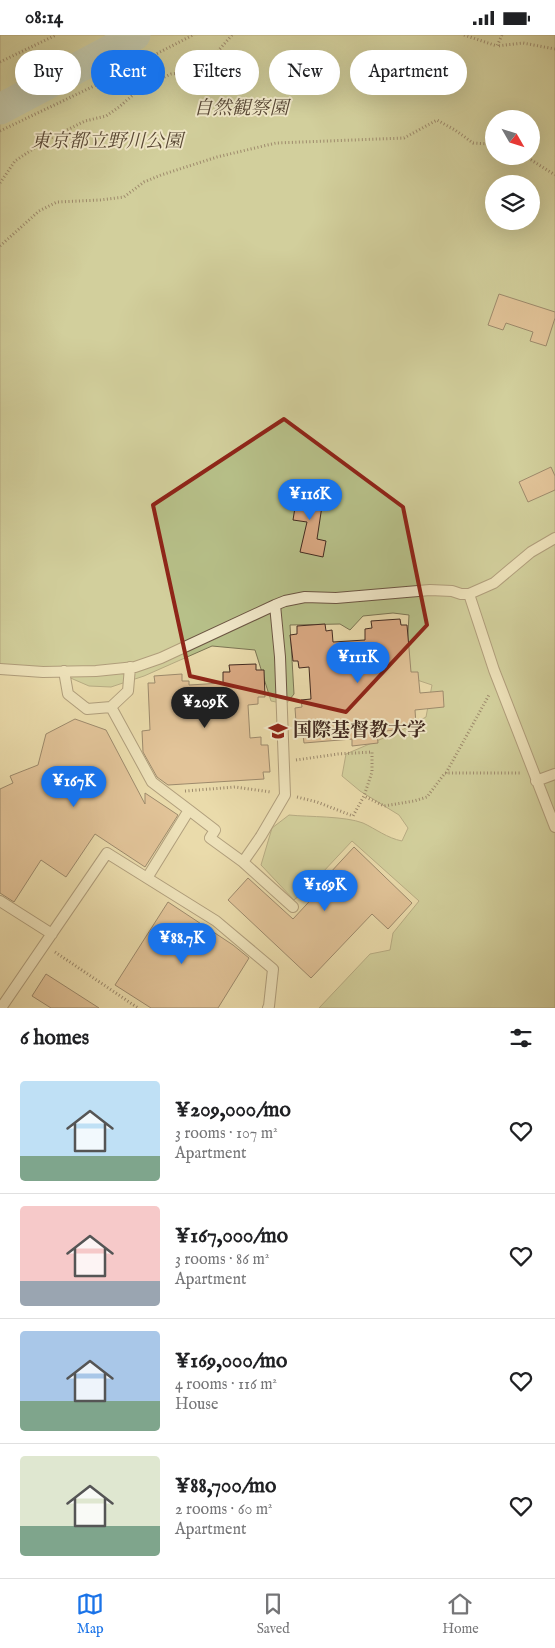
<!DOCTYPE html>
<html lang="en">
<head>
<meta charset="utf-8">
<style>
  :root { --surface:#fff; --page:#f2f2f2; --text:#202124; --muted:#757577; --line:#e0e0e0; --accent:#1a73e8 }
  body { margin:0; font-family:"IM FELL English","Noto Serif JP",serif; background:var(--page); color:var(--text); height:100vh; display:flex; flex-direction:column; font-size:19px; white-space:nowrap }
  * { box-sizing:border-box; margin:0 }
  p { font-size:16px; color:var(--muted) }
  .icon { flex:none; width:28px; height:28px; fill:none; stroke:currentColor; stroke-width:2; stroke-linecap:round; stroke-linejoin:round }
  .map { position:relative; height:973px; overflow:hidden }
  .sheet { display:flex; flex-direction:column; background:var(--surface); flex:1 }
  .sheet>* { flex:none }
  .hud { position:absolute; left:15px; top:15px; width:525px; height:45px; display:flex; gap:10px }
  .needle { width:32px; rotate:129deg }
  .buttons { position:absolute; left:485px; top:75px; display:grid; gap:10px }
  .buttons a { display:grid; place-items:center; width:55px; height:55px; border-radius:50%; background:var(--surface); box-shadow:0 5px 20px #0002; font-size:25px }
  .price { position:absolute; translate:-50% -42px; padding:0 11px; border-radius:18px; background:var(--accent); color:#fff; font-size:16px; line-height:32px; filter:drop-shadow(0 1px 2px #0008) }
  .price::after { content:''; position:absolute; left:50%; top:30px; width:15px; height:11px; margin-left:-8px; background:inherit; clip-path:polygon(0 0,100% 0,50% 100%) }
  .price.selected { background:#222; color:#fff }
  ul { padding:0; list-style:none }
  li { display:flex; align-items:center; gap:15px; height:125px; padding:0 20px }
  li+li { border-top:1px solid var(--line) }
  li span { display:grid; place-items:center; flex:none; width:140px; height:100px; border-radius:5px; color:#555 }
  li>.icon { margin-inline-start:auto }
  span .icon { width:60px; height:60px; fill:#fffc; stroke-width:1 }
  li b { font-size:21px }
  h2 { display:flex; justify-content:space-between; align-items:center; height:60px; padding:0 20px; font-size:21px }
  .chip { padding:0 18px; border-radius:22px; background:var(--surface); box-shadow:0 5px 20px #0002; font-size:18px; line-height:45px }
  .chip.selected { background:var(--accent); color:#fff }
  .status { display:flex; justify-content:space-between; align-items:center; height:35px; padding:0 25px; background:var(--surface); direction:ltr }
  .status svg { height:14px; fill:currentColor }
  .dock { display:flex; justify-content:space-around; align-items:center; height:70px; border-top:1px solid var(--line); background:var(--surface); font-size:14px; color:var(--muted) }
  .dock a { display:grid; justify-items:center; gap:2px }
  .dock .selected { color:var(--accent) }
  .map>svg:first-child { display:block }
  .green { fill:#b7c089; stroke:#7c7554; fill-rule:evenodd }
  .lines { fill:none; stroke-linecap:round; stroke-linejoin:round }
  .river { stroke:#99b9b1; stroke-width:31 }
  .building { fill:#daa983; stroke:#422a20 }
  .service-casing { stroke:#6c5643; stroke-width:12 }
  .path { stroke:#422a20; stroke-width:3; stroke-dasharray:1 2.5; stroke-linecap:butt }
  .service { stroke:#f1e8c9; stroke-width:10 }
  .marked { fill:none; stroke:#8f2418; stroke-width:4; stroke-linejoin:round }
  .labels { text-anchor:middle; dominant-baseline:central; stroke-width:4; stroke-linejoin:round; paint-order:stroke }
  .park-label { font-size:19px; font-style:italic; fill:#594835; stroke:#f1e8c9 }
  .poi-label { font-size:19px; font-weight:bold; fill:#422a20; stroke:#f1e8c9; text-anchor:start }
</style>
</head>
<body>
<div class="status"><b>08:14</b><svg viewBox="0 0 49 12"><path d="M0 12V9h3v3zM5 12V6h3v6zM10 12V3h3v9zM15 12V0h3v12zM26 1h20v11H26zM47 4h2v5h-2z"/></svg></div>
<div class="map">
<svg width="555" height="973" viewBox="0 0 555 973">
  <rect width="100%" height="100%" fill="#eadbac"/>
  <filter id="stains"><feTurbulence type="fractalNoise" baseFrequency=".004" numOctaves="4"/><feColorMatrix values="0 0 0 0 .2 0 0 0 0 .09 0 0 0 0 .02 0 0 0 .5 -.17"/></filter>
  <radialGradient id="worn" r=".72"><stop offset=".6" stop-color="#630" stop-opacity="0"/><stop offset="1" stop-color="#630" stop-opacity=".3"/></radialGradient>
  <path class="green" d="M0,0H555V973H319L370,919L390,915L393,898L419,866L352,806L307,854L294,865L261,830L272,793L289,780C309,782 345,781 363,788C376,794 387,803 402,806L408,793L399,780L360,756L342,741L346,719L400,696L426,682L432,650L414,644L406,634L409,580L393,578L363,581L350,595L340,589L290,590L294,659L286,669L271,666L255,615L212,611L144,641L111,652L89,651L52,635L0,634ZM494,84H531V121H494ZM494,149H531V186H494Z"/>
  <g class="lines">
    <path class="river" d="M0,74L111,15L135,0"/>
  </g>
  <path class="building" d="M499,259L555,277V283L546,311L530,306L533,297L506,288L503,295L488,290Z
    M551,432L555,441V455L528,467L519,447Z
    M298,454L324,458L317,504L326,506L323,522L300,517L307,487L293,485Z
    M400,584L401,590H407L411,637H418L420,658L443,656L444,672L415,675L416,690L395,692V695L377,697L378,708L352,711V704L304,708L303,700L297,701L295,673L302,672L301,665L311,664L309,632L299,633L298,626H293L290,600L297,599V591L325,589L326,596L332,595L333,607L365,605V594L372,593L371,586Z
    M256,629V635H264L265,662H258V669L248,670L250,703L261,702V710H268L270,737H263L264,744L168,750L157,742L143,717L142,696L150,695L148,648H155L154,641L182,639V646H189V650L223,648V637H230L229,630Z
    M75,684L106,695L145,769V758L178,780L145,832L95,799L66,842L41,825L14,867L0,858V754L13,748L10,741L38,730L46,699Z
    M354,812L412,868L388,894L372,879L311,943L228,865L248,843L293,884L332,842L329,839Z
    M168,867L233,910L249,923L218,973H151L115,950Z
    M46,939L99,973H51L32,961Z"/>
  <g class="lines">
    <g class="service-casing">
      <path id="service" d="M469,559L494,635L555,792
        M275,570L280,622L285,760L261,801L243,827L293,872
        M0,634L43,637L96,636L135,632L161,623L275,570L285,566L305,562L336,563L430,555L452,556L461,559H469L494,548L531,517L555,503
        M64,636L68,659L87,674L111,672L128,656L130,632
        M111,672L152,747L189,775L147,843
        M536,746L555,739
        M189,775L215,795L210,803L243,827
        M0,866L52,899
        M1,973L107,818L216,886L273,934L269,971L268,973"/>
    </g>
    <path class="path" d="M464,0L497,11
      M502,0L497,11L523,8L555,14
      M0,27L56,0
      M0,96L94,51L193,0
      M525,121L555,140
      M0,148L15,126L45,106L85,86L106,81L119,72L141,53L171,39L197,36L214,25L218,16L232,0
      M0,211L39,176L57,167L100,165L124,162L144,147L161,140L217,122L276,108L404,103L437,85L455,95L473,108L490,109L494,111
      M296,725L338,719L372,717V737L364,761
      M446,738L489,660
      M185,756L235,752L271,757
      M297,762L317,767L353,781L364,761L384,771L414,766L427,762L445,738H520
      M55,917L138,973"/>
    <use href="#service" class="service"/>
  </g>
  <path d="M0 0H555V973H0ZM284,384L403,472L427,590L346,677L190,641L153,470Z" fill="#eadbac" fill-opacity=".55" fill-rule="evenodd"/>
  <path class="marked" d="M284,384L403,472L427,590L346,677L190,641L153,470Z"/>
  <defs>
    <g id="university-bare" transform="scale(1.5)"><path d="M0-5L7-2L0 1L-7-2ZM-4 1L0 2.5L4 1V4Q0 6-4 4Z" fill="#8f2418" stroke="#f1e8c9" stroke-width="2.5" paint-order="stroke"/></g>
  </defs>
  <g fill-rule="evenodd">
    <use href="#university-bare" x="278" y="696"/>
  </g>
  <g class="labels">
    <g class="park-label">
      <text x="241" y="74">自然観察園</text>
      <text x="107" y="107">東京都立野川公園</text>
    </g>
    <g class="poi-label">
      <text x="293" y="696">国際基督教大学</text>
    </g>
  </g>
  <rect width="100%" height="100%" filter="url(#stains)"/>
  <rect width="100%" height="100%" fill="url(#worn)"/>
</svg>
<div class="buttons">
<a><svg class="needle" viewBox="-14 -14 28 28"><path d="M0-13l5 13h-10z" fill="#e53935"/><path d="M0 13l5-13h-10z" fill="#757577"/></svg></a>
<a><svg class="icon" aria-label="layers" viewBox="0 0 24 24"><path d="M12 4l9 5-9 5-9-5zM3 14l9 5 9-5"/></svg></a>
</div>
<b class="price" style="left:310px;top:486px">¥116K</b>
<b class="price" style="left:358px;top:649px">¥111K</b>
<b class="price selected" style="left:205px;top:694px">¥209K</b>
<b class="price" style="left:74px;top:773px">¥167K</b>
<b class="price" style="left:325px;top:877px">¥169K</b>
<b class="price" style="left:182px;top:930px">¥88.7K</b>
<div class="hud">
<a class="chip">Buy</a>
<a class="chip selected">Rent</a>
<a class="chip">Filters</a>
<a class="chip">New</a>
<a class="chip">Apartment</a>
</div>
</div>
<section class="sheet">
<h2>6 homes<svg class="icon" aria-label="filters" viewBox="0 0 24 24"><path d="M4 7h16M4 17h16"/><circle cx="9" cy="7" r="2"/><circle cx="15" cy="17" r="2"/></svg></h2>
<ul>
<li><span style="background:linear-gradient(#bfe0f5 75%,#7fa58c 0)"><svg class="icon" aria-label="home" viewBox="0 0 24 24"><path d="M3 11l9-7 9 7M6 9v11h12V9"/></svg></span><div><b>¥209,000/mo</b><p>3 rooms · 107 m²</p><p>Apartment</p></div><svg class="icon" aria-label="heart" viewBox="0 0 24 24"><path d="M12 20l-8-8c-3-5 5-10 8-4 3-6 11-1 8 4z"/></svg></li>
<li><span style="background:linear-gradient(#f6c9c9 75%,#9aa5b1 0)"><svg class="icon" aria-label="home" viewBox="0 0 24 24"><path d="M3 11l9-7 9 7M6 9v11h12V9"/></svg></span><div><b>¥167,000/mo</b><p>3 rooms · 86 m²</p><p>Apartment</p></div><svg class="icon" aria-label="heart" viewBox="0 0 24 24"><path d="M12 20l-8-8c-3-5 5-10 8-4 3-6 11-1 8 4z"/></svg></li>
<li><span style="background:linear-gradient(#a9c7e8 70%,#7fa58c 0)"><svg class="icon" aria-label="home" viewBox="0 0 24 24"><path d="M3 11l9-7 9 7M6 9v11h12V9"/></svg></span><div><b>¥169,000/mo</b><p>4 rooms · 116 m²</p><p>House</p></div><svg class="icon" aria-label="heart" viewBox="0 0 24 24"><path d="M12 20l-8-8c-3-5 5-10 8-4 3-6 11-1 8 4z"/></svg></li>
<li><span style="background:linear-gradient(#dfe7d0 70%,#7fa58c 0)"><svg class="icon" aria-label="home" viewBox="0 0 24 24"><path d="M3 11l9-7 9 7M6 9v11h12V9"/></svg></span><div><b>¥88,700/mo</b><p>2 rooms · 60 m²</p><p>Apartment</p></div><svg class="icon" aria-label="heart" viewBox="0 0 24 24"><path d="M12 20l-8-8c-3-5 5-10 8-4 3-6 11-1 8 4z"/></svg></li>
</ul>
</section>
<nav class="dock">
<a class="selected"><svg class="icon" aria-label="map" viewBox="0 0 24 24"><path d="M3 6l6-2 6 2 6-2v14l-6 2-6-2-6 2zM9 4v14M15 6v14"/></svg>Map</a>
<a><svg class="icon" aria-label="saved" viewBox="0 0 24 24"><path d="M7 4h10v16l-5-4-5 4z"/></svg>Saved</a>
<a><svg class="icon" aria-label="home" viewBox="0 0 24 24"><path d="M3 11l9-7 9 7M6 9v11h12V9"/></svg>Home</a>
</nav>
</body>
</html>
